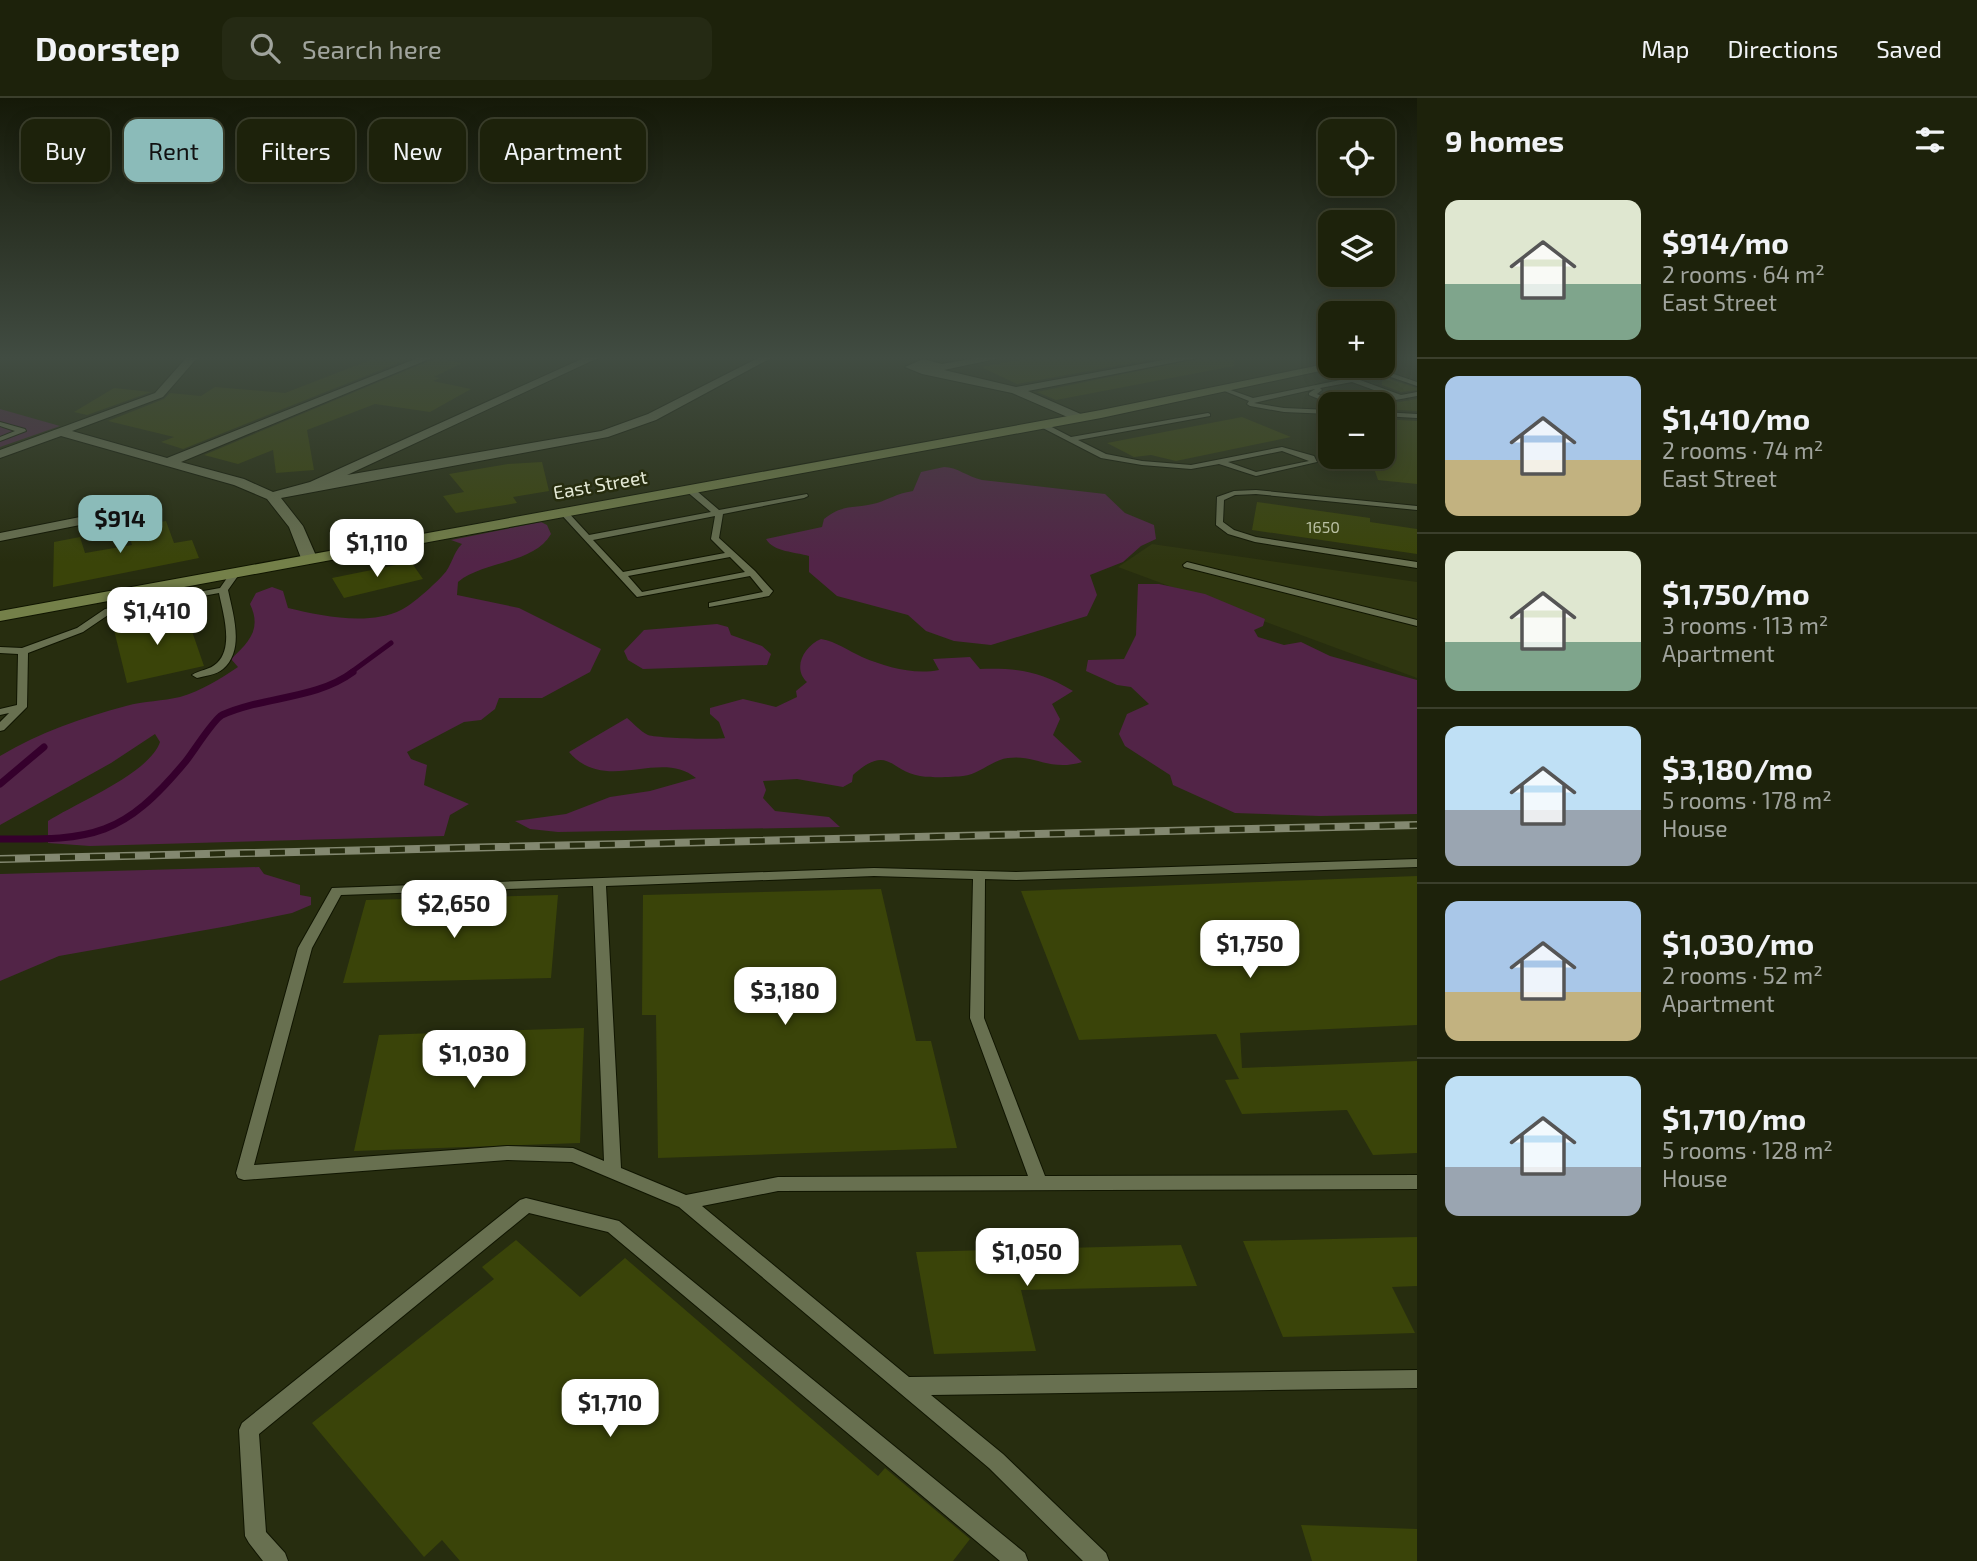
<!DOCTYPE html>
<html lang="en">
<head>
<meta charset="utf-8">
<style>
  :root { --surface:#1d220b; --page:#252a14; --text:#f1f3f6; --muted:#a0a49d; --line:#3b3f2c; --accent:#8bbbb9 }
  body { margin:0; font-family:"Exo 2",sans-serif; background:var(--page); color:var(--text); height:100vh; display:flex; flex-direction:column; font-size:26px; white-space:nowrap }
  * { box-sizing:border-box; margin:0 }
  p { font-size:23px; color:var(--muted) }
  .icon { flex:none; width:38px; height:38px; fill:none; stroke:currentColor; stroke-width:2; stroke-linecap:round; stroke-linejoin:round }
  .map { position:relative; flex:1; overflow:hidden }
  .side { display:flex; flex-direction:column; background:var(--surface); width:560px }
  .side>* { flex:none }
  .hud { position:absolute; left:21px; top:21px; width:665px; height:63px; display:flex; gap:14px }
  .controls { position:absolute; left:1318px; top:21px; display:grid; gap:14px }
  .controls a { display:grid; place-items:center; width:77px; height:77px; border-radius:14px; background:var(--surface); box-shadow:0 4px 18px #0003,0 0 0 2px var(--line); font-size:35px }
  .price { position:absolute; translate:-50% -60px; padding:0 16px; border-radius:14px; background:#fff; color:#222; font-size:23px; line-height:46px; filter:drop-shadow(0 2px 4px #0008) }
  .price::after { content:''; position:absolute; left:50%; top:42px; width:21px; height:16px; margin-left:-10px; background:inherit; clip-path:polygon(0 0,100% 0,50% 100%) }
  .price.on { background:var(--accent); color:#111 }
  ul { padding:0; list-style:none }
  li { display:flex; align-items:center; gap:21px; height:175px; padding:0 28px }
  li+li { border-top:2px solid var(--line) }
  li span { display:grid; place-items:center; flex:none; width:196px; height:140px; border-radius:14px; color:#555 }
  li>.icon { margin-inline-start:auto }
  span .icon { width:84px; height:84px; fill:#fffc; stroke-width:1 }
  li b { font-size:30px }
  h2 { display:flex; justify-content:space-between; align-items:center; height:84px; padding:0 28px; font-size:30px }
  .chip { padding:0 24px; border-radius:14px; background:var(--surface); box-shadow:0 4px 18px #0003,0 0 0 2px var(--line); font-size:24px; line-height:63px }
  .chip.on { background:var(--accent); color:#111 }
  header { display:flex; align-items:center; gap:42px; box-sizing:border-box; height:98px; padding:0 35px; background:var(--surface); border-bottom:2px solid var(--line) }
  header strong { font-size:33px }
  nav { display:flex; gap:38px; margin-inline-start:auto; font-size:24px }
  .search { width:490px; height:63px; background:var(--page); display:flex; align-items:center; gap:18px; box-sizing:border-box; padding:0 24px; border-radius:14px; color:var(--muted); font-size:26px }
  main { display:flex; flex:1; min-height:0 }
  .map>svg:first-child { display:block }
  .built { fill:#2f3610 }
  .green { fill:#522447 }
  .lines { fill:none; stroke-linecap:round; stroke-linejoin:round }
  .stream-far1 { stroke:#35002c; stroke-width:5 }
  .stream { stroke:#35002c; stroke-width:7 }
  .building { fill:#3a4409 }
  .lane-casing { stroke:#101500; stroke-width:2 }
  .street-casing { stroke:#101500; stroke-width:2 }
  .secondary-casing { stroke:#101500; stroke-width:2 }
  .lane { fill:#687050; fill-rule:evenodd }
  .street { fill:#687050; fill-rule:evenodd }
  .secondary { fill:#748049; fill-rule:evenodd }
  .rail-casing { stroke:#838870; stroke-width:8 }
  .rail { stroke:#272d0f; stroke-width:5; stroke-dasharray:15; stroke-linecap:butt }
  .labels { text-anchor:middle; dominant-baseline:central; stroke-width:5; stroke-linejoin:round; paint-order:stroke }
  .far-number-label { font-size:16px; fill:#bac0a3 }
  .far-street-label { font-size:19px; fill:#e4e9d6; stroke:#272d0f }
</style>
</head>
<body>
<header>
<strong>Doorstep</strong>
<div class="search"><svg class="icon" aria-label="search" viewBox="0 0 24 24"><circle cx="10" cy="10" r="6"/><path d="M15 15l6 6"/></svg>Search here</div>
<nav><a>Map</a><a>Directions</a><a>Saved</a></nav>
</header>
<main>
<div class="map">
<svg width="1417" height="1463" viewBox="0 0 1417 1463">
  <rect width="100%" height="100%" fill="#272d0f"/>
  <path class="built" d="M1152,446L1417,484V580L1118,469Z"/>
  <path class="green" d="M0,311L60,328L0,349Z
    M944,369C957,369 968,379 982,382L1105,396L1125,415L1154,427L1156,441L1141,448L1123,464L1090,477L1097,497L1087,518L991,547L954,543L926,533L908,517L837,498L809,474V458C796,454 773,454 766,441L822,429L824,421C844,405 856,411 877,405C890,401 895,396 913,393L921,374Z
    M541,424L547,427L551,436C534,466 483,463 458,484L457,497L519,510L601,551L590,574L542,600H499L495,611L481,622L464,624L407,654L411,661L427,667L424,687L469,706L450,717L444,738L90,748L48,745V723C76,705 150,675 160,644L155,636L111,665L0,727V658C40,634 82,620 126,608C144,603 163,603 180,599C201,593 220,581 238,569L231,561C249,544 262,531 250,506L256,495L272,489L283,493L288,510C321,518 369,528 401,512C413,506 434,487 443,477C452,468 453,454 462,446L451,442Z
    M1138,486H1159L1205,496L1265,521L1263,528L1254,532L1258,539L1284,547L1301,544L1330,558L1417,582V716L1320,718L1235,715L1173,687L1170,677L1125,648L1119,636L1127,616L1149,606L1131,589L1117,587L1086,573L1088,562L1124,561L1136,537Z
    M717,526L728,529L731,537L762,548L771,556L767,567L643,571L628,562L624,553L644,532Z
    M821,541C837,544 847,552 862,559C886,569 913,577 939,572L933,561L970,559L980,571C1018,570 1039,573 1073,593L1052,606L1060,621L1053,637L1082,664C1050,674 1035,656 1008,660C992,662 980,676 963,678C955,679 929,680 920,678C889,673 889,645 853,677L852,684L843,689L797,681L763,683L766,692L763,700L775,713L829,719L840,729L558,734L530,731L515,723L566,716L610,699L650,693L696,680C660,650 606,697 569,654L627,620C633,625 641,634 648,637C656,640 718,642 725,640L719,624L710,616V610L743,601L776,609L797,599L796,593L807,584C792,570 804,548 821,541Z
    M259,769L264,776L300,787V797L311,799V807L292,815L228,828L59,858L0,883V776Z"/>
  <g class="lines">
    <path class="stream-far1" d="M350,575L391,545"/>
    <path class="stream" d="M0,686L44,649
      M0,741C94,742 123,739 186,663C194,653 213,622 222,617C264,598 315,602 353,574"/>
  </g>
  <path class="building" d="M378,259H413L183,351L161,344L174,339L108,323L164,301L170,295L201,298L215,289L285,295Z
    M1033,259H1165L1017,286L981,269Z
    M1205,259H1233L1234,268L1056,302L1037,294Z
    M436,260L462,265L434,279L440,280L433,283L471,291L430,314L375,306L307,332L314,372L276,375L273,352L238,366L204,357Z
    M1389,281L1417,290V292L1401,294L1382,287V283Z
    M114,290L151,294L87,317L74,314Z
    M1417,301V313L1382,311V307Z
    M1242,319L1291,339L1176,363L1151,357L1134,359L1107,345Z
    M1382,321L1417,323V386L1378,382L1370,359H1382Z
    M542,364L549,393L513,399L517,405L456,415L443,398L464,394L449,376L508,366Z
    M1257,404L1370,420V424L1417,431V456L1252,432Z
    M166,423L174,445L192,442L199,460L53,489L54,444L80,439L85,455L132,447L127,430Z
    M411,464L423,481L344,500L332,480Z
    M185,513L204,568L127,585L113,528Z
    M1417,778V927L1240,935L1242,970L1417,963V1055L1373,1057L1347,1012L1242,1016L1225,982L1239,981L1216,936L1079,942L1021,793Z
    M881,791L916,943H931L957,1050L658,1060L656,917H642L643,797Z
    M558,797L551,880L343,885L366,802Z
    M584,930L580,1045L354,1053L379,937Z
    M1417,1139V1188L1392,1189L1415,1235L1283,1239L1243,1143Z
    M516,1142L580,1199L625,1160L878,1378L885,1370L970,1441L953,1463H460L442,1442L424,1459L312,1325L494,1181L482,1169Z
    M1181,1147L1197,1188L1021,1192L1036,1253L934,1256L916,1154Z
    M1301,1427L1417,1431V1463H1312Z"/>
  <g class="lines">
    <g class="lane-casing">
      <path id="lane" d="M1334,270L1336,271V273L1353,280L1385,273L1417,284V288L1385,277L1360,282L1401,297L1417,294V298L1374,306H1362L1393,299L1352,284L1320,290L1322,292L1317,296L1339,306H1331L1309,297V295L1315,291L1254,305L1284,310L1330,312V316L1284,314L1250,308L1247,306L1249,303L1222,292L1225,290L1253,300L1345,281L1330,275V273Z
        M1382,314L1417,316V320L1382,318Z
        M1208,315L1210,316V318L1078,342L1106,356L1142,363L1191,367L1282,349L1314,358L1317,364L1256,378L1219,366L1191,371L1142,367L1101,360L1037,327L1044,325L1071,339ZM1282,353L1309,363L1256,374L1228,364Z
        M0,324L25,331L26,333L0,343V339L15,333L0,328Z
        M685,388H691L719,412L807,396L808,398L804,400L723,416L719,440L755,473L771,491L773,493L769,498L709,509V505L763,494L750,478L637,499L558,413L565,411L589,437L711,414L685,392ZM715,418L711,441L725,455L623,474L593,442ZM730,459L745,474L642,494L628,478Z
        M1256,392L1417,408V412L1256,396L1235,397L1224,402L1223,424L1234,432L1256,439L1417,464V470L1255,444L1228,436L1216,427L1217,399L1234,393Z
        M1187,464L1417,522V528L1184,469L1183,467Z
        M235,472L240,475L228,492C233,516 245,552 223,571C216,577 205,578 197,580L192,577C199,572 210,572 217,565C234,549 223,515 219,495L111,515L83,534L28,555L27,609L4,632L0,633V624L9,615L0,617V611L17,607L18,556L0,555V549L22,550L77,530L105,511L220,490L232,473Z
        M1417,761V769L1016,782L985,781L984,920L1045,1078L1417,1077V1091L778,1093L702,1108L909,1279L1417,1272V1290L931,1297L1003,1356L1106,1455L1109,1463H1083L989,1370L679,1109L572,1064L507,1062L244,1082L238,1080L236,1075L298,850L332,790L874,770L1016,774ZM874,778L973,781L970,920L1028,1078L778,1079L686,1097L621,1070L606,788ZM593,788L604,1063L573,1050L507,1048L254,1067L312,850L341,797Z
        M526,1100L619,1123L1025,1455L1028,1463H1000L608,1134L529,1115L259,1336L266,1434L285,1455L288,1463H263L249,1445L245,1438L239,1332L242,1325L520,1102Z"/>
    </g>
    <g class="street-casing">
      <path id="street" d="M187,259H198L163,299L72,333L167,360L420,259H434L181,364L244,381L273,394L310,384L586,259H600L347,377L601,333L648,316L760,259H773L656,322L608,339L281,400L303,428L317,460L309,465L301,460L289,429L267,401L234,387L61,338L0,360V352L155,295Z
        M981,259H1005L944,272L1016,289L1179,259H1202L1028,293L1083,317L1085,320L1079,324L1012,295L922,276L905,269L923,261L942,266Z
        M85,418L92,422L90,425L0,443V435Z"/>
    </g>
    <g class="secondary-casing">
      <path id="secondary" d="M1330,265V268H1335L1334,270L1101,320L0,523V513L1101,312Z"/>
    </g>
    <use href="#lane" class="lane"/>
    <use href="#street" class="street"/>
    <use href="#secondary" class="secondary"/>
    <g class="rail-casing">
      <path id="rail" d="M0,761L1417,727"/>
    </g>
    <use href="#rail" class="rail"/>
  </g>
  <linearGradient id="sky" x2="0" y2="1"><stop stop-color="#151908"/><stop offset="0.56" stop-color="#414c42"/><stop offset="1" stop-color="#414c42" stop-opacity="0"/></linearGradient>
  <rect width="1417" height="464" fill="url(#sky)"/>
  <g class="labels">
    <g class="far-number-label">
      <text x="1323" y="428">1650</text>
    </g>
    <g class="far-street-label">
      <text transform="translate(600 386) rotate(-10)">East Street</text>
    </g>
  </g>
</svg>
<div class="controls">
<a><svg class="icon" aria-label="locate" viewBox="0 0 24 24"><circle cx="12" cy="12" r="6"/><path d="M12 2v4M12 18v4M2 12h4M18 12h4"/></svg></a>
<a><svg class="icon" aria-label="layers" viewBox="0 0 24 24"><path d="M12 4l9 5-9 5-9-5zM3 14l9 5 9-5"/></svg></a>
<a>+</a>
<a>−</a>
</div>
<b class="price on" style="left:120px;top:457px">$914</b>
<b class="price" style="left:377px;top:481px">$1,110</b>
<b class="price" style="left:157px;top:549px">$1,410</b>
<b class="price" style="left:454px;top:842px">$2,650</b>
<b class="price" style="left:1250px;top:882px">$1,750</b>
<b class="price" style="left:785px;top:929px">$3,180</b>
<b class="price" style="left:474px;top:992px">$1,030</b>
<b class="price" style="left:1027px;top:1190px">$1,050</b>
<b class="price" style="left:610px;top:1341px">$1,710</b>
<div class="hud">
<a class="chip">Buy</a>
<a class="chip on">Rent</a>
<a class="chip">Filters</a>
<a class="chip">New</a>
<a class="chip">Apartment</a>
</div>
</div>
<section class="side">
<h2>9 homes<svg class="icon" aria-label="filters" viewBox="0 0 24 24"><path d="M4 7h16M4 17h16"/><circle cx="9" cy="7" r="2"/><circle cx="15" cy="17" r="2"/></svg></h2>
<ul>
<li><span style="background:linear-gradient(#dfe7d0 60%,#7fa58c 0)"><svg class="icon" aria-label="home" viewBox="0 0 24 24"><path d="M3 11l9-7 9 7M6 9v11h12V9"/></svg></span><div><b>$914/mo</b><p>2 rooms · 64 m²</p><p>East Street</p></div></li>
<li><span style="background:linear-gradient(#a9c7e8 60%,#c2b280 0)"><svg class="icon" aria-label="home" viewBox="0 0 24 24"><path d="M3 11l9-7 9 7M6 9v11h12V9"/></svg></span><div><b>$1,410/mo</b><p>2 rooms · 74 m²</p><p>East Street</p></div></li>
<li><span style="background:linear-gradient(#dfe7d0 65%,#7fa58c 0)"><svg class="icon" aria-label="home" viewBox="0 0 24 24"><path d="M3 11l9-7 9 7M6 9v11h12V9"/></svg></span><div><b>$1,750/mo</b><p>3 rooms · 113 m²</p><p>Apartment</p></div></li>
<li><span style="background:linear-gradient(#bfe0f5 60%,#9aa5b1 0)"><svg class="icon" aria-label="home" viewBox="0 0 24 24"><path d="M3 11l9-7 9 7M6 9v11h12V9"/></svg></span><div><b>$3,180/mo</b><p>5 rooms · 178 m²</p><p>House</p></div></li>
<li><span style="background:linear-gradient(#a9c7e8 65%,#c2b280 0)"><svg class="icon" aria-label="home" viewBox="0 0 24 24"><path d="M3 11l9-7 9 7M6 9v11h12V9"/></svg></span><div><b>$1,030/mo</b><p>2 rooms · 52 m²</p><p>Apartment</p></div></li>
<li><span style="background:linear-gradient(#bfe0f5 65%,#9aa5b1 0)"><svg class="icon" aria-label="home" viewBox="0 0 24 24"><path d="M3 11l9-7 9 7M6 9v11h12V9"/></svg></span><div><b>$1,710/mo</b><p>5 rooms · 128 m²</p><p>House</p></div></li>
</ul>
</section>
</main>
</body>
</html>
